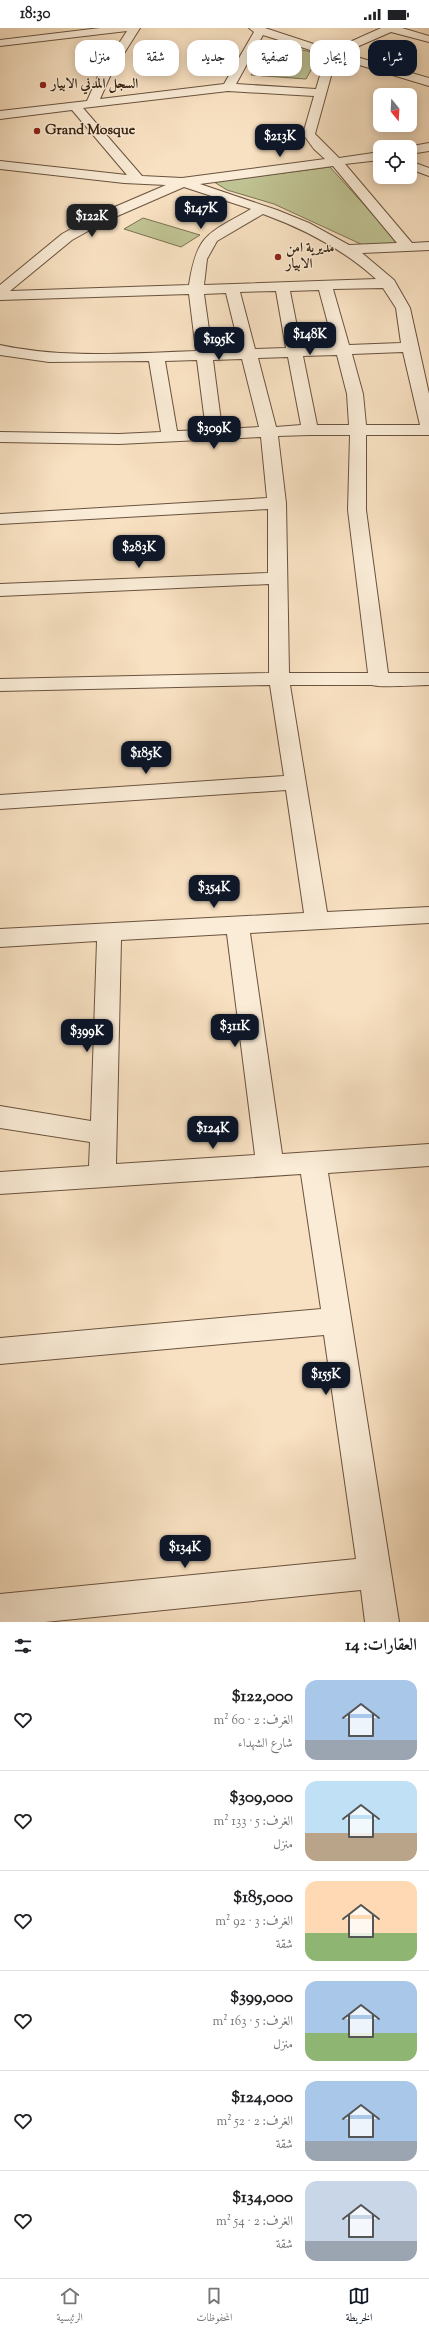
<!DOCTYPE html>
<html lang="ar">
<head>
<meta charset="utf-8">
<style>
  :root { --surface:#fff; --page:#f2f2f2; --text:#202124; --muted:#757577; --line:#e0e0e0; --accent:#111827 }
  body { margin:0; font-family:"Sorts Mill Goudy",Amiri,serif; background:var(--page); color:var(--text); direction:rtl; height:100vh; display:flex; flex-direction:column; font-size:15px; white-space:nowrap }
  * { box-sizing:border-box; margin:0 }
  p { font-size:13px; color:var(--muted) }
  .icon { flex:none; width:22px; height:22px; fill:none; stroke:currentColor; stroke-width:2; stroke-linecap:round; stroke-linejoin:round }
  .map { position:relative; height:1594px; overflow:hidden; direction:ltr }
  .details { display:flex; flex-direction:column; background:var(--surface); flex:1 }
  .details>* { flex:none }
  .guide { position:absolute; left:12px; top:12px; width:405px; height:36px; direction:rtl; display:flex; gap:8px }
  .needle { width:26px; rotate:162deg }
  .controls { position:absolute; left:373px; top:60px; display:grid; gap:8px }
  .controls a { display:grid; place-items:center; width:44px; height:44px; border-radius:8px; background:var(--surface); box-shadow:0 2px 10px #0003; font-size:20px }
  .price { position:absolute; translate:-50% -34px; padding:0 9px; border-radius:8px; background:var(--accent); color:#fff; font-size:13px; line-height:26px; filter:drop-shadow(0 1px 2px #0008) }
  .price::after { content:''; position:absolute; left:50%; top:24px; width:12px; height:9px; margin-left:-6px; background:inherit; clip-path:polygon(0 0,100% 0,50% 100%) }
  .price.current { background:#222; color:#fff }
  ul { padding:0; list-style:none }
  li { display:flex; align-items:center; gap:12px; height:100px; padding:0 12px }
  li+li { border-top:1px solid var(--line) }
  li span { display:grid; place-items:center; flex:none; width:112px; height:80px; border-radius:12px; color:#555 }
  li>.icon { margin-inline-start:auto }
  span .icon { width:48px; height:48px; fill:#fffc; stroke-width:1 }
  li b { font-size:17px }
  h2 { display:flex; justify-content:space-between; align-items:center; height:48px; padding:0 12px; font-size:17px }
  .pill { padding:0 14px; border-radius:12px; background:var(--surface); box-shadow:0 2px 10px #0003; font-size:14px; line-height:36px }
  .pill.current { background:var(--accent); color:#fff }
  .status { display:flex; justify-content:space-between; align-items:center; height:28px; padding:0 20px; background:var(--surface); direction:ltr }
  .status svg { height:11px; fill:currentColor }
  .tabs { display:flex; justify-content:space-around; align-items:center; height:56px; border-top:1px solid var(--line); background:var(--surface); font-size:11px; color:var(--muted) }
  .tabs a { display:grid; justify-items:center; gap:2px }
  .tabs .current { color:var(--accent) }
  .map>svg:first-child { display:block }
  .green { fill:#bfc292; stroke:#7c7352 }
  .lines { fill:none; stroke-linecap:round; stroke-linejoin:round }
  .minor-casing { stroke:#6a533e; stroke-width:2 }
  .minor { fill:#faecd7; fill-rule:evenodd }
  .poi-dot { fill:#8f2418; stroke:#faecd7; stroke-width:1.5 }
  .labels { text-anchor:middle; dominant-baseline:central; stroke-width:3; stroke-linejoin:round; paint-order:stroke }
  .far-poi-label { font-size:14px; font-weight:bold; fill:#3a2412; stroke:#faecd7; text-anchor:start }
</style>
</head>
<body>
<div class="status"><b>18:30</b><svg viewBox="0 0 49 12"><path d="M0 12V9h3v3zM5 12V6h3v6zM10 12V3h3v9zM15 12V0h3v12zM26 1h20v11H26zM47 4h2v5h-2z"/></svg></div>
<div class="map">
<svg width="429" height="1594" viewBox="0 0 429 1594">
  <rect width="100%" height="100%" fill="#f8e1c2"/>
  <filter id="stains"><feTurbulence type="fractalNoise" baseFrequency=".005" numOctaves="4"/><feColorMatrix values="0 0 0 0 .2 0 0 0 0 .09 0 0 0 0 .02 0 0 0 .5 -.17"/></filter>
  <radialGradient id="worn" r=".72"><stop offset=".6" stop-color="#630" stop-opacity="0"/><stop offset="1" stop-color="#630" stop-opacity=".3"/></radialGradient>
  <path class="green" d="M272,15L320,26L306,51L251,47Z
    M330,139L396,212L394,216L365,218L274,176L227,162L214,154Z
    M143,190L200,207L181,219L124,201Z"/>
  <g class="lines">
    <g class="minor-casing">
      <path id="minor" d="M100,0H140L111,46L100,71L224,56L254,4L249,0H265L332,22L381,0H402L429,8V14L391,4L343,25L429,50V58L336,30L315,106L339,130L380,124V132L345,136L412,215L429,214V222L362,225L394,252L410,280L429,366V407H366V482L388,645H429V657C416,657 381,660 372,657H290L327,884L429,879V895L250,905L282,1126L429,1116V1138L328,1145L399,1594H365L361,1562L45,1594H0V1566L356,1531L324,1307L0,1336V1310L321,1281L301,1146L0,1166V1144L89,1138L90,1114L0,1100V1078L91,1093L97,913L0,919V901L304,885L286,762L0,781V767L284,748L270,657L0,663V651L269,645V556L0,568V556L268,545V481L0,496V486L267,470L261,409L119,416L0,414V404L119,406L161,404L149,333L49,334L0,327V317C64,331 132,325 196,323L189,266L0,272V257L62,206L96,187L166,157L124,155L0,141V133L127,147L72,82L0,91V83L87,73L99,46L127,3L0,18V12ZM263,7L326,27L316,61L236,56ZM228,63L314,68L303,106L314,121L325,131L182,150L142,148L83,80ZM333,138L397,215L349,217L309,195L277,182L200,156ZM184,159L251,181C208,206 197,205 189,257L10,263L72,212L106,193ZM263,186C304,201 343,221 376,251L204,257L207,231L217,213ZM383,260L396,280L401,315L349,317L333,261ZM319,262L334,318L301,319L290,263ZM276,263L286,320L255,321L240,264ZM226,265L240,322L212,323L204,266ZM403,324L420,397H366L363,366L352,326ZM337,327L347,366L349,397H317L303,328ZM288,329L301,397L276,399L258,330ZM242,331L259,399L222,401L213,332ZM197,332L206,402L177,403L165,333ZM310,407H350L348,482L368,645H289L286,475L278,408ZM227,906L255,1127L116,1136L121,912Z
        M429,115V123L410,126V119H407Z
        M410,133L429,140V148L410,141Z"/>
    </g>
    <use href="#minor" class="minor"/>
  </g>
  <g class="poi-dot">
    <circle cx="43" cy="57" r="4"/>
    <circle cx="37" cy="103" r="4"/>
    <circle cx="278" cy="229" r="4"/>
  </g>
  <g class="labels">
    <g class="far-poi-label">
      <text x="51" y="57">السجل المدني الابيار</text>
      <text x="45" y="103">Grand Mosque</text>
      <text x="286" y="221">مديرية امن<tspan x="286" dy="16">الابيار</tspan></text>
    </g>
  </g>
  <rect width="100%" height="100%" filter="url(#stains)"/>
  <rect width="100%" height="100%" fill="url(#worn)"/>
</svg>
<div class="controls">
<a><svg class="needle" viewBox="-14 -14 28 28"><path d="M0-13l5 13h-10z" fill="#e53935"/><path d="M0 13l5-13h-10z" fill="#757577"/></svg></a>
<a><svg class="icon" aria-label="locate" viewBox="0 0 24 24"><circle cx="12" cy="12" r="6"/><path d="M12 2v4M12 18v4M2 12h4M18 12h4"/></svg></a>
</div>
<b class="price" style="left:280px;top:130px">$213K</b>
<b class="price" style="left:201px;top:202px">$147K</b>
<b class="price current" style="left:92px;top:210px">$122K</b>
<b class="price" style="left:310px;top:328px">$148K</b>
<b class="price" style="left:219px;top:333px">$195K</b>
<b class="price" style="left:214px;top:422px">$309K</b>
<b class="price" style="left:139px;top:541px">$283K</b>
<b class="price" style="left:146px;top:747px">$185K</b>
<b class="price" style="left:214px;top:881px">$354K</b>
<b class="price" style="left:235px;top:1020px">$311K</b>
<b class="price" style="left:87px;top:1025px">$399K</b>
<b class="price" style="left:213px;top:1122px">$124K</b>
<b class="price" style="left:326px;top:1368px">$155K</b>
<b class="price" style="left:185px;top:1541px">$134K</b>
<div class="guide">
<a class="pill current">شراء</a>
<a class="pill">إيجار</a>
<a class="pill">تصفية</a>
<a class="pill">جديد</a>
<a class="pill">شقة</a>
<a class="pill">منزل</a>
</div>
</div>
<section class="details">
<h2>العقارات: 14<svg class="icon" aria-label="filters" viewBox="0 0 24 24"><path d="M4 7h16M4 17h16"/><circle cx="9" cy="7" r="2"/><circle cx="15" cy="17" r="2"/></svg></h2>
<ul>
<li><span style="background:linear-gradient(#a9c7e8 75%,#9aa5b1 0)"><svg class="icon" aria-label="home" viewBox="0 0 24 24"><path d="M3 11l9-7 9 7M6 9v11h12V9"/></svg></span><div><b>$122,000</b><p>الغرف: 2 · 60 m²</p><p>شارع الشهداء</p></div><svg class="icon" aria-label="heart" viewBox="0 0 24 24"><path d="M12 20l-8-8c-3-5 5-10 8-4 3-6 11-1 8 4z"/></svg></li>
<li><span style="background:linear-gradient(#bfe0f5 65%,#b9a48a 0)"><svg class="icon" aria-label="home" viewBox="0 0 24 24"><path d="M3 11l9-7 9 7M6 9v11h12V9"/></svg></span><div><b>$309,000</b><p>الغرف: 5 · 133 m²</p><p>منزل</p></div><svg class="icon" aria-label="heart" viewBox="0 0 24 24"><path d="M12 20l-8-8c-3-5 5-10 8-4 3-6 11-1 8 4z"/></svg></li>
<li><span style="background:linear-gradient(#ffd9b3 65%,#8fb573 0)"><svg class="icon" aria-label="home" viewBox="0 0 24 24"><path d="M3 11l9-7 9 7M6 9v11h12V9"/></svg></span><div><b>$185,000</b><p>الغرف: 3 · 92 m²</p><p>شقة</p></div><svg class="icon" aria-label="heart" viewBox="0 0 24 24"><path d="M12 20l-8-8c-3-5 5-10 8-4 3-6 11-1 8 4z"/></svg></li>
<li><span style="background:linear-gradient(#a9c7e8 65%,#8fb573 0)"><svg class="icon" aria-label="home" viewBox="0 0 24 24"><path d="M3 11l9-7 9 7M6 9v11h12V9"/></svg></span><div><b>$399,000</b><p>الغرف: 5 · 163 m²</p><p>منزل</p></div><svg class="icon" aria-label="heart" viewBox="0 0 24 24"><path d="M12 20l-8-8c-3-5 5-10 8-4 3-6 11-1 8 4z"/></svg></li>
<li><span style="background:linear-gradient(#a9c7e8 75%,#9aa5b1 0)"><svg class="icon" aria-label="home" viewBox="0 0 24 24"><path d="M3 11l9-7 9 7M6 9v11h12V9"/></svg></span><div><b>$124,000</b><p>الغرف: 2 · 52 m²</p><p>شقة</p></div><svg class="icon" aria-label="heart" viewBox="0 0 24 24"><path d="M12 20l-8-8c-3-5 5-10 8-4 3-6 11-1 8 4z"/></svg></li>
<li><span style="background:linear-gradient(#c9d6e8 75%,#9aa5b1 0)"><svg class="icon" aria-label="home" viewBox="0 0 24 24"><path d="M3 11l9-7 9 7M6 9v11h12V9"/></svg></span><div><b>$134,000</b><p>الغرف: 2 · 54 m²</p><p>شقة</p></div><svg class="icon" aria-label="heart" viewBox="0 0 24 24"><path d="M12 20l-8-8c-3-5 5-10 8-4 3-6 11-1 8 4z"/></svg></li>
</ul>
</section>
<nav class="tabs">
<a class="current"><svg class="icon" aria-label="map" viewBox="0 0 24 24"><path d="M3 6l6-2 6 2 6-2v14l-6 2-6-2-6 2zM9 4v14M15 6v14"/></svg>الخريطة</a>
<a><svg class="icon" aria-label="saved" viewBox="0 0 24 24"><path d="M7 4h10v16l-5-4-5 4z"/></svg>المحفوظات</a>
<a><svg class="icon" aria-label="home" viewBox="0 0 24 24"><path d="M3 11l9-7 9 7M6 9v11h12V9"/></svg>الرئيسية</a>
</nav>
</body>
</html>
